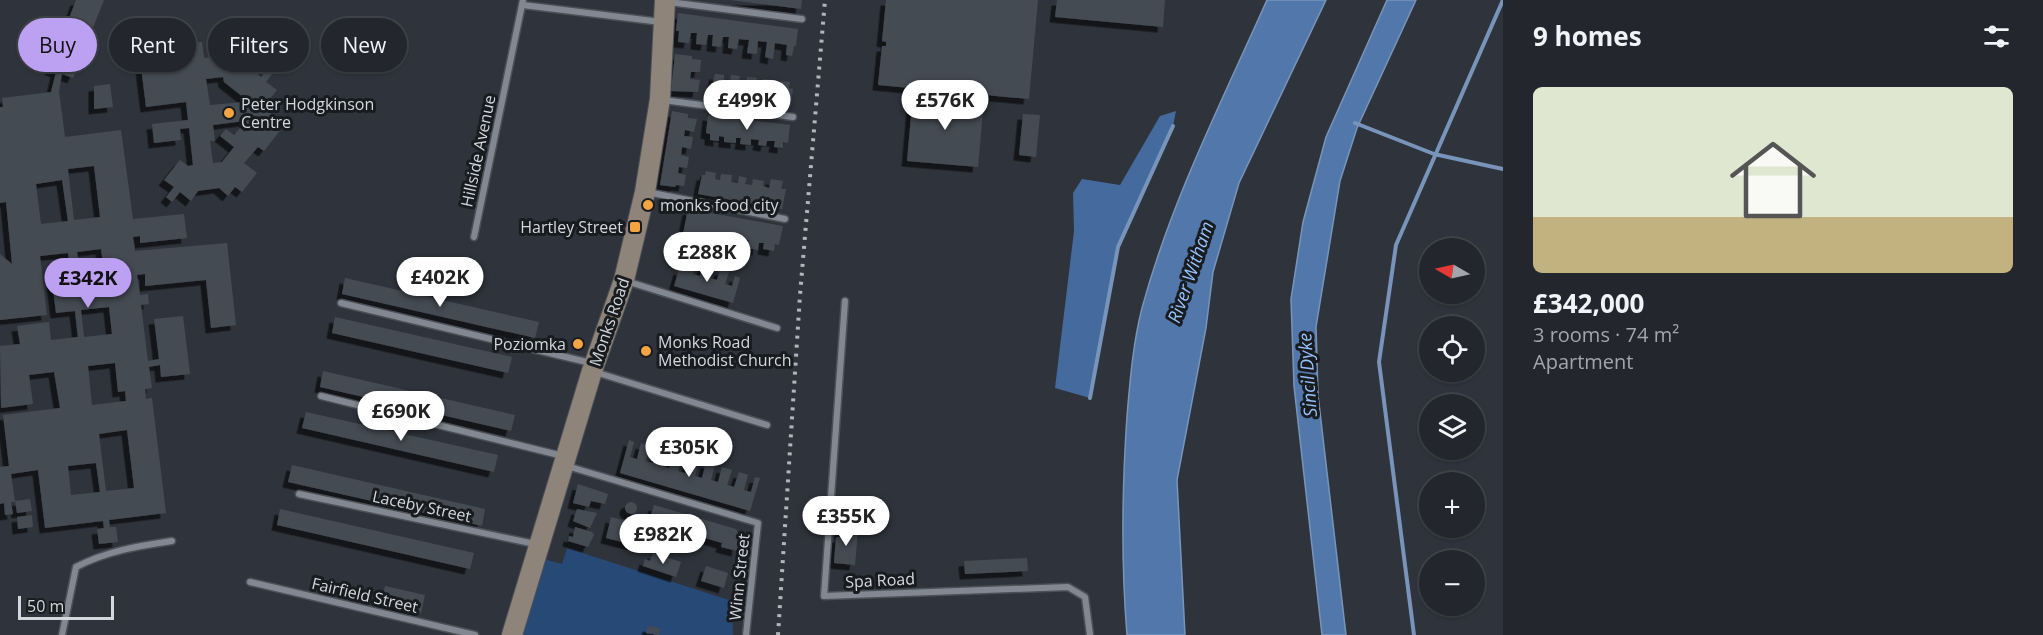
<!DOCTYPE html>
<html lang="en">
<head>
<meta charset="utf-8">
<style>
  :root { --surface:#23272d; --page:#2f3339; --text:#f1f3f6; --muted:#a3a5aa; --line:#404449; --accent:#bca0f2 }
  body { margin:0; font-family:"Open Sans",sans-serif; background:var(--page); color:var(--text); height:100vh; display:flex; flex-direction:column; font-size:22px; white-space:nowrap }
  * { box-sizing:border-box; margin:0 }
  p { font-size:20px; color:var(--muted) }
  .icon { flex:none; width:33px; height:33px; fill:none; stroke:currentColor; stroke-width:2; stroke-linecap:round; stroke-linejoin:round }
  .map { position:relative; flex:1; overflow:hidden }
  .sheet { display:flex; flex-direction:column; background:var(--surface); width:540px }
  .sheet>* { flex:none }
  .banner { position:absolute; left:18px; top:18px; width:570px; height:54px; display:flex; gap:12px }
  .needle { width:39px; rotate:279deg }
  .tools { position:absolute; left:1419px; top:238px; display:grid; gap:12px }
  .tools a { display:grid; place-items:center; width:66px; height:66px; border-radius:50%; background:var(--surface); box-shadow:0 2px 4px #0004,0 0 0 2px var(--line); font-size:30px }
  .scale { position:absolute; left:18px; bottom:15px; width:96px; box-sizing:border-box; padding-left:6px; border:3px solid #d4d7dc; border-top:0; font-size:16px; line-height:21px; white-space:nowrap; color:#d4d7dc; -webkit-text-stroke:4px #191c1f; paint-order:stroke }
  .price { position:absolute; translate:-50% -51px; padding:0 14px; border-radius:21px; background:#fff; color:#222; font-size:20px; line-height:39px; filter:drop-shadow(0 2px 3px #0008) }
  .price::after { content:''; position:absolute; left:50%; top:36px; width:18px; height:14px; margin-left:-9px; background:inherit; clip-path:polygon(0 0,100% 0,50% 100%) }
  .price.on { background:var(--accent); color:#111 }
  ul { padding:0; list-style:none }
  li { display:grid; align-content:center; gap:12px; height:318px; padding:0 30px }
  li span { display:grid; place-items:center; height:186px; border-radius:9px; color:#555 }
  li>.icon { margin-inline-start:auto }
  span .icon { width:108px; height:108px; fill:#fffc; stroke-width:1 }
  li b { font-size:26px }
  h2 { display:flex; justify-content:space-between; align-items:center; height:72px; padding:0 30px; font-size:26px }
  .tag { padding:0 21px; border-radius:27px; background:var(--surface); box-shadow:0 2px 4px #0004,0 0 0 2px var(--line); font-size:21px; line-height:54px }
  .tag.on { background:var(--accent); color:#111 }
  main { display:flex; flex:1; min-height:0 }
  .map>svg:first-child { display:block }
  .green { fill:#264976 }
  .forest { fill:#456a9d }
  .water { fill:#5278ab; stroke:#7994ba; stroke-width:1.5 }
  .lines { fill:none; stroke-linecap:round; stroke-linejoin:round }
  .stream { stroke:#7994ba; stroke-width:4 }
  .building { fill:#454b53; fill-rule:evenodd; filter:url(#shadow) }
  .street-casing { stroke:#4c5057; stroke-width:9 }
  .secondary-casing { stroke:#4c5057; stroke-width:22 }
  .street { stroke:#818891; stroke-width:6 }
  .secondary { stroke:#8e847a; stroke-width:20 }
  .rail { stroke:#b2b5bb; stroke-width:4; stroke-dasharray:3 6; stroke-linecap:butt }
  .poi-dot { fill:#f4a443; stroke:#191c1f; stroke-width:2 }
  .labels { text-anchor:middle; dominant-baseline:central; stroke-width:6; stroke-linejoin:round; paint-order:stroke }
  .poi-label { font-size:16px; fill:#d4d7dc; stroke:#191c1f; text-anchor:start }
  .street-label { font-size:16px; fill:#d4d7dc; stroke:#191c1f }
  .water-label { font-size:18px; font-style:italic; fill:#96c2fe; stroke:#191c1f }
</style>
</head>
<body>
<main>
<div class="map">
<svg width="1503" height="635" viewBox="0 0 1503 635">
  <defs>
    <filter id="shadow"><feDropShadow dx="-5.5" dy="5.5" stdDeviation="0" flood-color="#0009"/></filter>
  </defs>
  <rect width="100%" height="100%" fill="#2f343c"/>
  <path class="green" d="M567,548L732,601L733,635H519L540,558L562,564Z"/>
  <path class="forest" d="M1176,111L1173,126L1118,247L1090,398L1055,388L1074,231L1073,193L1082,179L1120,185L1160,116Z"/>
  <path class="water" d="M1267,0H1326L1239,183L1213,272L1206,328L1177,480L1185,635H1127C1121,562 1122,489 1127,416C1130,381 1133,343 1142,308C1171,201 1222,101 1267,0Z
    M1387,0H1416L1357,128L1340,181L1316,327L1318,395L1346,635H1322L1294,386L1291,299L1303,222L1326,137Z"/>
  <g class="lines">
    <path class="stream" d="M1355,123L1434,154L1503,169
      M1090,398L1118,247L1173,126
      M1414,635L1379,362L1396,245L1503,0"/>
  </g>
  <path class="building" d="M76,0H104L73,78L62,74L59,91L65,137L121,130L133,219L184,214L187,238L140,243V236L133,237L135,251L227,243L236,325L211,328L206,280L145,286V274L137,275L140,295L148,294L149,304L141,305L148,361L159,359L154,319L183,316L190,374L161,377L160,365L149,367L152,388L145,389L146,399L152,398L166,513L109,520L110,527H116L118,542L99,544L97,529L104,528L103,521L45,528L38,470L11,474L15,502H11L13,514L5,515L4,503L0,504V467L9,466L3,415L60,408L54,372L29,375L33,404L1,408L0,346L20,344L17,326L49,322L51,340L78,337L75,311L56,313L52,282L71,279L68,253L40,256L47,315L0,320V254L12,264L6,202L0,203V107H3L2,98L51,92L56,72L50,69ZM94,166L100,217L74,220L68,169ZM62,180L68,221L41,224L36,184ZM101,249L103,264L79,266L77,252ZM104,271V277L80,280V274ZM109,307L112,334L84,337L81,310ZM115,363L118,392L125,391L126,401L92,405L88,366ZM127,430L134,488L106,491L99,434ZM96,463L100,492L71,495L68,466Z
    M730,0H802L801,9Z
    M886,0H1038L1029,99L878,85L882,46H886V42L882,41Z
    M1057,0H1165L1163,27L1055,17Z
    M678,13L798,29L796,46H794L792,56L786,55L787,45L775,43L773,59L765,57L767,42L758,41L757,54L747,53L749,40L739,39L737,49L728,48L729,37H723L721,47L712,46L713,35H708L706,45L696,44L697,33H691L689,43L678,42L679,31H676Z
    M265,17L276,25L279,50L270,61L245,64L242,62L238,68L246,75L250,69L261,77L268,68L273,73L266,82L277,90L269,100L272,121L282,128L264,151L258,147L244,163L257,173L242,192L235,187L228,196L219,188L198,191L191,201L180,192L172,202L166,197L174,187L164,180L180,160L188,166L193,165L189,128L180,129L181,140L154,143L152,124L188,120L186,102L146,107L139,50L174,46L173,39L193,37V43L202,42L204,58L220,56L221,65L232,64L237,58L234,55L231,32L240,20ZM260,31L265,46L249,50L245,34ZM223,77L224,82L243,97V102L210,105L206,79ZM245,121V132L240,128L234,135L226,129L220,136L234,147L222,162L213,163L210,141H215L213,125Z
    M675,54L692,56V59L701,60L700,72H691L690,79L700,80L698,92L671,91Z
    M715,74L724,75V81H730L731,75L740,76L739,82L746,83L747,77L757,78L756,84L763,85V79L773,80L772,86L779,87L780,81L790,82L789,88L793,89L791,106L709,96Z
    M110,84L113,107L94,109V86Z
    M913,94L984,100L978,167L907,161Z
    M672,111L688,114V118L697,119L694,132L685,130L684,136L693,137L691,149L682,147L681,155L689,157L687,168L679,167L678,173L686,175L684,186L676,185L675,187L660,185Z
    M1023,114L1040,115L1036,157L1019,155Z
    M708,115L790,125L788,143L783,142V148L774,147L775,141H767L766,146L758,145L759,140L751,139V145L740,144L741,138H736V143L724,142V137L719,136V141L710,140V134L706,133Z
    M706,171L716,173L715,179L720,180L721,174L732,175L731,182L738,183L739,176L747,178L745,184L752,185L753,179L764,181L763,186L769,188L771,179L783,181L781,189H786L782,209L698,194L702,175H705Z
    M688,209L783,226L779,245L775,244L774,251L763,249L764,243H759L758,250L747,248L749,240L741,239L740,245L733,244L734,237L725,235L723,244L715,243L716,234L708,233L705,244L694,242L696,233L693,232L691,241L682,239Z
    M690,260L697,262L693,274L700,276L703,265L713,267L710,278L717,280L720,269L729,272L725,284L732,286L735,276L740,278L733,303L674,286L679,269L686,271Z
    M345,278L539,322L535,338L342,294Z
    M335,317L512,357L508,373L332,333Z
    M323,371L515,415L511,431L320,387Z
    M306,412L498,455L494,472L302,428Z
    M629,440L634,442L630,457L637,459L641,443L650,446L646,461L649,462L653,463L657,448L667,451L662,466L669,468L674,453L683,456L678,471L685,473L690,458L699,460L695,476L702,478L706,462L715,465L711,480L718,482L722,467L732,470L727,485L731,486L734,487L739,472L748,475L744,490L751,492L755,477L760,478L750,511L620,473Z
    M292,465L485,509L482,526L288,482Z
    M578,484L608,494L605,504L591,501L589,507L573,503Z
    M30,499L32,511L17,513L15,501Z
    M625 508a6 6 0 1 1 12 0a6 6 0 1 1-12 0Z
    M654,505L736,529L739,535L737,551L721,547L722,543L698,536L696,543L686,540L689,533L649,522Z
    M280,509L474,553L470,569L277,525Z
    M577,509L597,513L590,528L573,521Z
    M32,515L33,527L18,529L17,517Z
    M611,517L644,526L638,546L606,538Z
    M575,527L592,532L594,535L588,547L568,541L569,536L573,537Z
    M840,529L858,530L855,565L834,563L836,537H840Z
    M653,553L681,562L676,577L643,566L645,559L650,561Z
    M1027,558L1028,571L965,574L964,561Z
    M706,566L728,573L724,588L701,581Z
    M385,586L425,595L421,613L381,604Z
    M648,626L660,628L659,635L646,633Z"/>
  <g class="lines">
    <g class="street-casing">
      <path id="street" d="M669,2L802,19
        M523,5L661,22
        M663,100L793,117
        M647,192L785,219
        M474,237L523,0
        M626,281L777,328
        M845,301L824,596L1068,587L1085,597L1090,635
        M341,303L591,363
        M595,372L767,425
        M321,396L563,456
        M567,466L758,523L746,635
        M299,494L535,544
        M250,582L475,635
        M62,635L76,567C107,551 138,546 172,541"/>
    </g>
    <g class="secondary-casing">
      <path id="secondary" d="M512,635L592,371L624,280L645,192L660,99L665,0"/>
    </g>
    <use href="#street" class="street"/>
    <use href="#secondary" class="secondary"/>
    <path class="rail" d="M778,635L800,295L825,0"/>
  </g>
  <g class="poi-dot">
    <circle cx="229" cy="113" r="6"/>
    <circle cx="648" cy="205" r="6"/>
    <rect x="629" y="221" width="12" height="12" rx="3"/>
    <circle cx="578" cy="344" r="6"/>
    <circle cx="646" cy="351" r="6"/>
  </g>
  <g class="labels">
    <g class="poi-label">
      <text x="241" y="104">Peter Hodgkinson<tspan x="241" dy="18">Centre</tspan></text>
      <text x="660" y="205">monks food city</text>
      <text x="623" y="227" text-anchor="end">Hartley Street</text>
      <text x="658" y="342">Monks Road<tspan x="658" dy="18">Methodist Church</tspan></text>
      <text x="566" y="344" text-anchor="end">Poziomka</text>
    </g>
    <g class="street-label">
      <text transform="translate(478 151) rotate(-78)">Hillside Avenue</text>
      <text transform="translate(609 322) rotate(-71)">Monks Road</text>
      <text transform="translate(422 506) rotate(12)">Laceby Street</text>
      <text transform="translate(739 577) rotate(-84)">Winn Street</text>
      <text transform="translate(880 580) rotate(-3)">Spa Road</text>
      <text transform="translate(365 595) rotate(13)">Fairfield Street</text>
    </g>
    <g class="water-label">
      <text transform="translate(1190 272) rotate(-71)">River Witham</text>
      <text transform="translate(1307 375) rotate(-94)">Sincil Dyke</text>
    </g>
  </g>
</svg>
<div class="tools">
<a><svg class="needle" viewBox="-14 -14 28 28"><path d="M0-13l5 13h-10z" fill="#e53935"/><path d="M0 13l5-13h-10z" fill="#a3a5aa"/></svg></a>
<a><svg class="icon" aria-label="locate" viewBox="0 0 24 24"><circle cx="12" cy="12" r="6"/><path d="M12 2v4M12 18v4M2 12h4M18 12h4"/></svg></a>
<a><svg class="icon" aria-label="layers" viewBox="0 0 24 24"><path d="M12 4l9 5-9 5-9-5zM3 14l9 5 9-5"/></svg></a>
<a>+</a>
<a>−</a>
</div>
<div class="scale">50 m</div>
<b class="price" style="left:747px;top:131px">£499K</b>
<b class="price" style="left:945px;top:131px">£576K</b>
<b class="price" style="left:707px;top:283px">£288K</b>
<b class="price" style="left:440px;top:308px">£402K</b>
<b class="price on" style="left:88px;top:309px">£342K</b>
<b class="price" style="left:401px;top:442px">£690K</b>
<b class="price" style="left:689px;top:478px">£305K</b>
<b class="price" style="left:846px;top:547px">£355K</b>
<b class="price" style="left:663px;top:565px">£982K</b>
<div class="banner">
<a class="tag on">Buy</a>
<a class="tag">Rent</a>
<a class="tag">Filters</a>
<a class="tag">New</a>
</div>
</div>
<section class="sheet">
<h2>9 homes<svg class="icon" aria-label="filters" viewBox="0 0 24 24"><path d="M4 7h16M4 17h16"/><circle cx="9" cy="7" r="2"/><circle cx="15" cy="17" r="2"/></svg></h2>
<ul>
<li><span style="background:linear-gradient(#dfe7d0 70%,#c2b280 0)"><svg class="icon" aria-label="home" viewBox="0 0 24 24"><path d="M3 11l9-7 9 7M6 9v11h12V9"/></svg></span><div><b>£342,000</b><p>3 rooms · 74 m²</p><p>Apartment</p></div></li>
</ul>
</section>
</main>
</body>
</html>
